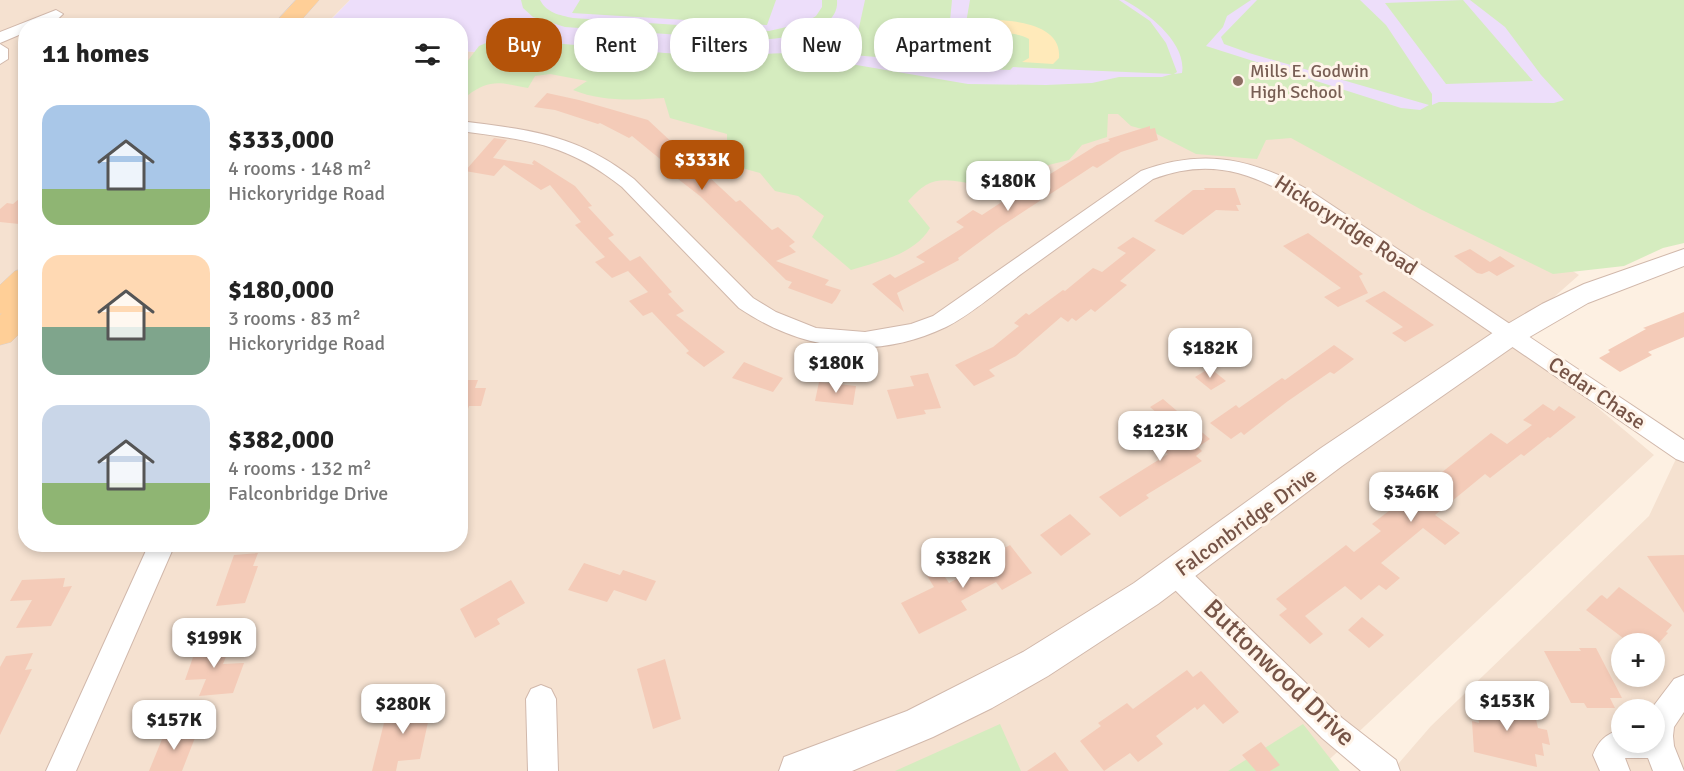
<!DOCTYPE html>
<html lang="en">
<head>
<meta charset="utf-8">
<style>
  :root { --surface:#fff; --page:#f6f6f6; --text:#222; --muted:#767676; --accent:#b45309 }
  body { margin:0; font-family:Signika,sans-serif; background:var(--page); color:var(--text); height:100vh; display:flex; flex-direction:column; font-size:22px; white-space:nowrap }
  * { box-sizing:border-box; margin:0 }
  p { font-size:20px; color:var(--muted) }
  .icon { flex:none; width:33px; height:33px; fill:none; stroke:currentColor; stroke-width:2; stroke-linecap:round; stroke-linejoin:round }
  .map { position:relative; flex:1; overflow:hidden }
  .details { position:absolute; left:18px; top:18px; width:450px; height:534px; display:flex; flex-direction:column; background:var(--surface); border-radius:24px; box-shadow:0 3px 9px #0003 }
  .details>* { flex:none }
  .banner { position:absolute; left:486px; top:18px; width:570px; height:54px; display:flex; gap:12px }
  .buttons { position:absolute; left:1611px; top:633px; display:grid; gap:12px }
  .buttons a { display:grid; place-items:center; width:54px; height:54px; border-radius:50%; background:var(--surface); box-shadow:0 3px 9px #0003; font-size:30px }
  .price { position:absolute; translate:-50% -51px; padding:0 14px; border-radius:12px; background:#fff; color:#222; font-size:20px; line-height:39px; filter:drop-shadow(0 2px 3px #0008) }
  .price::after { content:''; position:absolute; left:50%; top:36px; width:18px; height:14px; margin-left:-9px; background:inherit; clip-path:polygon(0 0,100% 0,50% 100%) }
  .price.current { background:var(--accent); color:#fff }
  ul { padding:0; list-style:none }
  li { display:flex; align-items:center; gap:18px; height:150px; padding:0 24px }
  li span { display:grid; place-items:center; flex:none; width:168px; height:120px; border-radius:18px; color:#555 }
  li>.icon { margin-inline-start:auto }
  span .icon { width:72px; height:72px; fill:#fffc; stroke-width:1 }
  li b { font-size:26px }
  h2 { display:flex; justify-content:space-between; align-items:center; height:72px; padding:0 24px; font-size:26px }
  .chip { padding:0 21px; border-radius:24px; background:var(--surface); box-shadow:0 3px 9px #0003; font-size:21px; line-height:54px }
  .chip.current { background:var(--accent); color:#fff }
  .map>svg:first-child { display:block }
  .residential { fill:#f5e1d0; fill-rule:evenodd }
  .education { fill:#eddefa }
  .green { fill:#d5ecbf }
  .sand { fill:#ffeaba }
  .building { fill:#f4cbb8 }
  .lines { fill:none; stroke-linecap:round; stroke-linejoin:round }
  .minor-casing { stroke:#d1b8ab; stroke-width:2 }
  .tertiary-casing { stroke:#d1b8ab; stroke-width:2 }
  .primary-casing { stroke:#d9cfcb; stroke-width:1 }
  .minor { fill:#fff; fill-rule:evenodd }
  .tertiary { fill:#fff; fill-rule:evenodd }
  .primary { fill:#ffcf97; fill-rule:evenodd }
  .education-dot { fill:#8d6e63; stroke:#fff4e9; stroke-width:2 }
  .labels { text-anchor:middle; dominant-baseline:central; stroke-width:6; stroke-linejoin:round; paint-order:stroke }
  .far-education-label { font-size:18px; fill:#785e54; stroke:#fff4e9; text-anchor:start }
  .street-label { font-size:21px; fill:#765447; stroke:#fff4e9 }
  .near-street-label { font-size:26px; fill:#765447; stroke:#fff4e9 }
</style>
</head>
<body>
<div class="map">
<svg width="1684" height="771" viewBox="0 0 1684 771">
  <rect width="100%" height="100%" fill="#fdf0e2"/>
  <path class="residential" d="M0,0H350L325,25L26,26V544H460L461,51L1314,111L1579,275L1511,335L1654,455L1317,771H0Z
    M1684,442V771H1392L1431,726L1649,516ZM1622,644H1654V676H1622ZM1622,710H1654V742H1622Z"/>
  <path class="education" d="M350,0H1517L1636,134L461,51L460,26H325Z"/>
  <path class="green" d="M521,0H540C547,13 559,15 573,18L769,31L804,23L816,16L822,7V0H837C840,35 777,39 753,40L565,27L533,17L523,8Z
    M580,0H776L767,25L572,13Z
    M865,0H952L946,63L853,55Z
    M970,0H1119L1150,21L1166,43L1177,72L1174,74L1182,73C1187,43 1148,13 1124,0H1251L1227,16L1223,27L1206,46L1401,108L1420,110L1429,105L1249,53L1224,44L1221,37L1257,0H1360L1386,25L1432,94V105L1439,102L1554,103L1564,100L1541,75L1505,27L1470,0H1684V243L1663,248L1624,266L1553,274L1422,210L1291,138L1266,140L1257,159L1196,154L1153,132L1131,126L1118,114H1108L1107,137L1082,145L1069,160L1032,169L1010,164L1005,171L1018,187C993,197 952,170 926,185C919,189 913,196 908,201L930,228C914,255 879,261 851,270L812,237L824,216L798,196L775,191L760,173L716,161L713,155L727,141V134L670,118L664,98C633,100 603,102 573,90L587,81L550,74L535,76L528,88C501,83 490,78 467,96L465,110H461L460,71L479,46L498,38L665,53L721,56L786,53L968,84L1046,85L1092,83L1119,77H1162L1172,74L1013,67L1010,70L967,68L959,63Z
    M1463,0L1533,81L1446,84L1385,3Z
    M1000,724L1021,771H895Z
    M1303,724L1340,771H1228Z"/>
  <path class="sand" d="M998,20C1022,21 1062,27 1059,58L1053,64L1022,62L1029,58V39C1016,31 992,33 978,36V22Z"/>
  <path class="building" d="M547,93L579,100L648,120L736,202L740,200L772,230L778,227L795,242L789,246L796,252L776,261L829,280L825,285L841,290L836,299L832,304L788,288L792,282L786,280L700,196L678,179L682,177L632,136L629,138L600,123L598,124L555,110L534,107Z
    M1150,126V129L1155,128L1158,140L1121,152L1097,168L1093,166L1000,227L958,258L959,260L897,293L904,312L872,284L890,274L895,278L925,262L916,257L964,227L956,222L973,210L982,215L1044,174L1047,176L1097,145L1110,141L1108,139Z
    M494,138L507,140L493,158L534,165L532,163L534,160L575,186L592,206L588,207L614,235L608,238L630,261L640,256L672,292L668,294L684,311L676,315L725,352L704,367L686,353L689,351L652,312L643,316L629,301L648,292L628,271L612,278L595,262L605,257L575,225L581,222L550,185L541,190L504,165L494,176L465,171Z
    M1204,188H1235L1241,205H1236L1239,211L1216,210L1183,235L1154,221L1193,190H1205Z
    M26,193V218L19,224L0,222V209L7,203L13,204Z
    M1308,233L1363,274L1359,276L1368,293L1338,307L1324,297L1341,288L1283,246Z
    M1133,237L1156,250L1120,281L1127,285L1095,312L1091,309L1076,321L1072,318L1068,322L1061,317L1016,356L989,370L995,376L974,386L955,365L993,347L1019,326L1014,323L1026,313L1029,315L1063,290L1065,291L1093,268L1102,272L1126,253L1117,248Z
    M1470,249L1490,262L1500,256L1515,266L1497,276L1489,271L1482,274L1477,273L1454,256Z
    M1384,291L1434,325L1405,342L1392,333L1403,327L1365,301Z
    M1684,312V337L1648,352L1652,355L1620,372L1599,358L1610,352L1608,350L1646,329L1643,328Z
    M1334,345L1354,359L1334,374L1330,372L1288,401L1244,435L1241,432L1231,439L1210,423L1236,405L1239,408L1282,378L1285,380Z
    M744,362L783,378L773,392L732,378Z
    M1210,368L1226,381L1211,390L1195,377Z
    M928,373L941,408L924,410L926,414L897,419L887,390L914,386L910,376Z
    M460,380H478L475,388H486L481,406H469L463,424L460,423Z
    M819,382L856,386L853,405L815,401Z
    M1163,399L1210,439L1198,447L1202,451L1196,456L1202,461L1146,495L1149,498L1120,517L1099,497L1168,454L1163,451L1172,446L1161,436L1174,428L1150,407Z
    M1543,404L1554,411L1559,406L1576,417L1550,438L1548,437L1524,456L1521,454L1490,478L1485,474L1435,515L1460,533L1445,545L1423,528L1381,563L1400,578L1386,590L1379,585L1361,600L1345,586L1305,616L1323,634L1310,644L1279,615L1287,609L1276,599L1346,545L1354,552L1381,531L1372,524L1398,504L1401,505L1491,433L1507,444L1532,425L1523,420Z
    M1070,514L1091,534L1061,556L1040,535Z
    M1010,545L1032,573L1002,590L996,582L961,601L967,610L919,634L901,603L934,587L926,574L939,568L949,583L981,566L978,562Z
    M258,553L253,566H258L245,603L216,606L234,555Z
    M1684,555V613L1647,556Z
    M584,563L620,575L623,570L656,581L646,601L614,590L607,602L568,590Z
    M65,578L63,587L72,586L51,626L16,628L32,600L10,601L22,580Z
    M511,580L525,603L497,619L500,624L475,638L460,609Z
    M1619,587L1672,625L1666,632L1668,633L1655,647L1654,644H1636L1629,638L1627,641L1586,610L1600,596L1602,595L1607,599Z
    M1362,617L1384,635L1369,648L1348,630Z
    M232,642L223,664L244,663L233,693L199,696L206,679L185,680L198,643Z
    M1579,648H1596L1622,698H1610L1615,708H1587L1584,703H1571L1544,651H1581Z
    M33,653L25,670L32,669L0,735V667L6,656Z
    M665,659L681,719L653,729L637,669Z
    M1187,670L1193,677L1201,671L1239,712L1223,724L1204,704L1197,710L1195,707L1156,736L1163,744L1138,762L1130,753L1104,771L1080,741L1101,726L1098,723L1127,703L1133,709Z
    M1474,694L1512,704L1513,709L1535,715L1538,728L1547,730L1550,745L1542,743L1544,756L1535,754L1537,767L1474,752L1472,721L1479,723Z
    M433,699L420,759L398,761L396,771H372L385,719L395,718L399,701Z
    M198,730L182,771H149L165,732Z
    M1261,742L1280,765L1270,771H1256L1242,755Z
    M1055,752L1069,771H1027Z"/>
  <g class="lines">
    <g class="minor-casing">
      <path id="minor" d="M56,10L63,14C54,24 39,26 26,26V32L0,43V32Z
        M0,44L8,49V59L0,64Z
        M460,121C530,130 577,134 634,179L753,298L776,312L816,328L865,332L911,324L933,316L1141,171C1205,147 1254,159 1312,192L1684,440V462L1676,459L1298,200C1249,171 1208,158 1153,179C1110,210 1067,241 1024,272C1002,288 969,316 946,327C875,361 803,351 739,308L622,187C567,143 527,140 460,131Z
        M149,544H175L76,771H46Z
        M1175,561L1184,565L1342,718L1396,760L1400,771H1361L1322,738L1166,581L1162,573L1166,565Z
        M1684,675V712L1674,727L1673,736L1674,746L1684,771H1653L1648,758H1625L1630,771H1600L1593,755C1599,740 1606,734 1622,729V742H1654V710L1652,708L1674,679Z
        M541,685L551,689L556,699L558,771H528L526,699L531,689Z"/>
    </g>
    <g class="tertiary-casing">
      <path id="tertiary" d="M1684,249V266L1588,303L1514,346L1342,466L1158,604L1048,676L992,708L933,737L852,771H779L784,757L907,711L1023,652L1134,583L1321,448L1494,332L1542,304L1584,284Z"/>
    </g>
    <g class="primary-casing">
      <path id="primary" d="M296,0H319L296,26H272Z
        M26,268V296L23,298L26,297V327L11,342L0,345V315L2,313L0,314V285L15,271Z"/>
    </g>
    <use href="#minor" class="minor"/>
    <use href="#tertiary" class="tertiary"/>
    <use href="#primary" class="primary"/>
  </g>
  <circle class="education-dot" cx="1238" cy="81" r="6"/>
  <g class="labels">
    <g class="far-education-label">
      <text x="1250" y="71">Mills E. Godwin<tspan x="1250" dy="21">High School</tspan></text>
    </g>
    <g class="street-label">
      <text transform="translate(1346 225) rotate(33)">Hickoryridge Road</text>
      <text transform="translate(1597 393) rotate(34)">Cedar Chase</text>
      <text transform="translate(1246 522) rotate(-36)">Falconbridge Drive</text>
    </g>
    <g class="near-street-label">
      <text transform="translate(1279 673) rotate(44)">Buttonwood Drive</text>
    </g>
  </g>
</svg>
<div class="buttons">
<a>+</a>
<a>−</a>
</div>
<b class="price current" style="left:702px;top:191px">$333K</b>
<b class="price" style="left:1008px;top:212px">$180K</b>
<b class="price" style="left:1210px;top:379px">$182K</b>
<b class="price" style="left:836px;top:394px">$180K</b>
<b class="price" style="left:1160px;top:462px">$123K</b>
<b class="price" style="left:1411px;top:523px">$346K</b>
<b class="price" style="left:963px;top:589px">$382K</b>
<b class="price" style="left:214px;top:669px">$199K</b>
<b class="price" style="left:1507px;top:732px">$153K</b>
<b class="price" style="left:403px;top:735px">$280K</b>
<b class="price" style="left:174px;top:751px">$157K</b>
<div class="banner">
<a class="chip current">Buy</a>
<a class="chip">Rent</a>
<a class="chip">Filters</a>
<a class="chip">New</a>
<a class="chip">Apartment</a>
</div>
<section class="details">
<h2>11 homes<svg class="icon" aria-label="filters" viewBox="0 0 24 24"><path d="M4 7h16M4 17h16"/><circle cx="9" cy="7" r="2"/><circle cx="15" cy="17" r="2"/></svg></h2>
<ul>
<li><span style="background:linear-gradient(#a9c7e8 70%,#8fb573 0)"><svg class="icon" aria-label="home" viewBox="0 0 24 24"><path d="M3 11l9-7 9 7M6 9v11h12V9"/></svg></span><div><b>$333,000</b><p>4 rooms · 148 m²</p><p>Hickoryridge Road</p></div></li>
<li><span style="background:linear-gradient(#ffd9b3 60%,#7fa58c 0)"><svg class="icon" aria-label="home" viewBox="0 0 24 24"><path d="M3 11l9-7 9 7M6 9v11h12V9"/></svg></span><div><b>$180,000</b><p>3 rooms · 83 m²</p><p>Hickoryridge Road</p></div></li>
<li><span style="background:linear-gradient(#c9d6e8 65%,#8fb573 0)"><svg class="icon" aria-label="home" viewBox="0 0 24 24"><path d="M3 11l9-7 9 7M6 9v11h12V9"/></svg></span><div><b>$382,000</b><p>4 rooms · 132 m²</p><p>Falconbridge Drive</p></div></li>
</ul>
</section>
</div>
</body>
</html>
